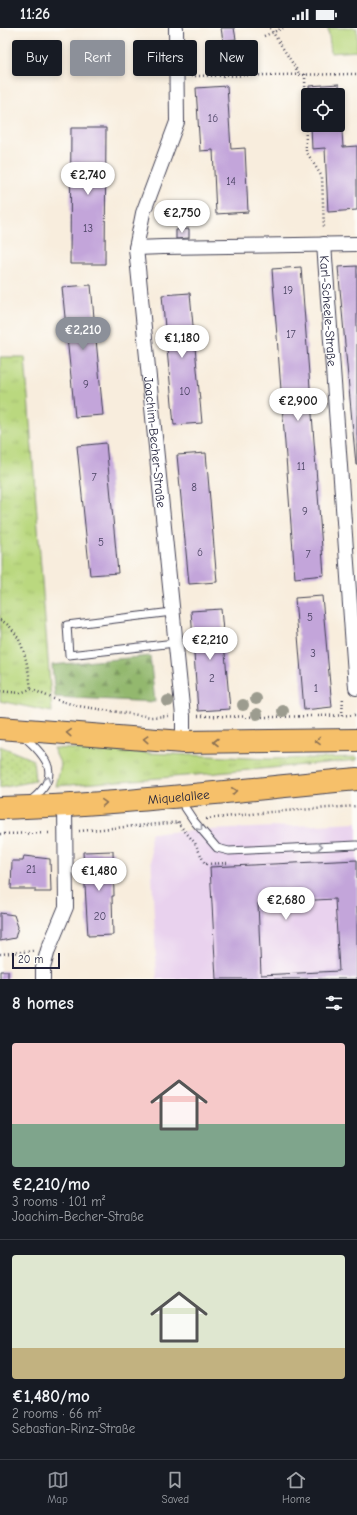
<!DOCTYPE html>
<html lang="en">
<head>
<meta charset="utf-8">
<style>
  :root { --surface:#171b24; --page:#242831; --text:#f1f3f6; --muted:#9ea1a6; --line:#363941; --accent:#8c9099 }
  body { margin:0; font-family:"Comic Neue",sans-serif; background:var(--page); color:var(--text); height:100vh; display:flex; flex-direction:column; font-size:15px; white-space:nowrap }
  * { box-sizing:border-box; margin:0 }
  p { font-size:13px; color:var(--muted) }
  .icon { flex:none; width:22px; height:22px; fill:none; stroke:currentColor; stroke-width:2; stroke-linecap:round; stroke-linejoin:round }
  .map { position:relative; height:951px; overflow:hidden }
  .side { display:flex; flex-direction:column; background:var(--surface); flex:1 }
  .side>* { flex:none }
  .banner { position:absolute; left:12px; top:12px; width:333px; height:36px; display:flex; gap:8px }
  .tools { position:absolute; left:301px; top:60px; display:grid; gap:8px }
  .tools a { display:grid; place-items:center; width:44px; height:44px; border-radius:4px; background:var(--surface); box-shadow:0 2px 6px #0003; font-size:20px }
  .scale { position:absolute; left:12px; bottom:10px; width:48px; box-sizing:border-box; padding-left:4px; border:2px solid #22223b; border-top:0; font-size:11px; line-height:14px; white-space:nowrap; color:#22223b; -webkit-text-stroke:3px #fdfcf7; paint-order:stroke }
  .price { position:absolute; translate:-50% -34px; padding:0 9px; border-radius:14px; background:#fff; color:#222; font-size:13px; line-height:26px; filter:drop-shadow(0 1px 2px #0008) }
  .price::after { content:''; position:absolute; left:50%; top:24px; width:12px; height:9px; margin-left:-6px; background:inherit; clip-path:polygon(0 0,100% 0,50% 100%) }
  .price.active { background:var(--accent); color:#fff }
  ul { padding:0; list-style:none }
  li { display:grid; align-content:center; gap:8px; height:212px; padding:0 12px }
  li+li { border-top:1px solid var(--line) }
  li span { display:grid; place-items:center; height:124px; border-radius:4px; color:#555 }
  li>.icon { margin-inline-start:auto }
  span .icon { width:72px; height:72px; fill:#fffc; stroke-width:1 }
  li b { font-size:17px }
  h2 { display:flex; justify-content:space-between; align-items:center; height:48px; padding:0 12px; font-size:17px }
  .pill { padding:0 14px; border-radius:4px; background:var(--surface); box-shadow:0 2px 6px #0003; font-size:14px; line-height:36px }
  .pill.active { background:var(--accent); color:#fff }
  .status { display:flex; justify-content:space-between; align-items:center; height:28px; padding:0 20px; background:var(--surface); direction:ltr }
  .status svg { height:11px; fill:currentColor }
  .tabs { display:flex; justify-content:space-around; align-items:center; height:56px; border-top:1px solid var(--line); background:var(--surface); font-size:11px; color:var(--muted) }
  .tabs a { display:grid; justify-items:center; gap:2px }
  .tabs .active { color:var(--accent) }
  .map>svg:first-child { display:block }
  .built { fill:#e9d2ee }
  .grass { fill:url(#grass-dots); stroke:#6e7d5d }
  .forest { fill:url(#forest-firs); stroke:#5a6d54 }
  .park { fill:url(#park-tufts); stroke:#6e7d5d }
  .garden { fill:#bad87f; stroke:#6e7d5d }
  .building { fill:#c3a5da; fill-rule:evenodd }
  .lines { fill:none; stroke-linecap:round; stroke-linejoin:round }
  .lane-casing { stroke:#424053; stroke-width:9 }
  .street-casing { stroke:#424053; stroke-width:16 }
  .primary-casing { stroke:#424053; stroke-width:24 }
  .path { stroke:#424053; stroke-width:2.5; stroke-dasharray:1 3; stroke-linecap:butt }
  .lane { stroke:#fff; stroke-width:7 }
  .street { stroke:#fff; stroke-width:14 }
  .primary { stroke:#f6c06b; stroke-width:22 }
  .tree { fill:#9c9c8f }
  .oneway { stroke:#8c7153 }
  .oneway2 { stroke:#9c9ca7 }
  .labels { text-anchor:middle; dominant-baseline:central; stroke-width:4; stroke-linejoin:round; paint-order:stroke }
  .number-label { font-size:11px; fill:#4a4363 }
  .street-label { font-size:13px; fill:#22223b; stroke:#fdfcf7 }
</style>
</head>
<body>
<div class="status"><b>11:26</b><svg viewBox="0 0 49 12"><path d="M0 12V9h3v3zM5 12V6h3v6zM10 12V3h3v9zM15 12V0h3v12zM26 1h20v11H26zM47 4h2v5h-2z"/></svg></div>
<div class="map">
<svg width="357" height="951" viewBox="0 0 357 951">
  <defs>
    <pattern id="grass-dots" width="8" height="8" patternUnits="userSpaceOnUse"><rect width="8" height="8" fill="#bad87f"/><path d="M2 2h.1M6 6h.1" fill="none" stroke="#a0b96f" stroke-width="1.8" stroke-linecap="round"/></pattern>
    <pattern id="forest-firs" width="22" height="20" patternUnits="userSpaceOnUse"><rect width="22" height="20" fill="#93b86e"/><path d="M5 1l3.5 6h-7zM16 11l3.5 6h-7z" fill="#78955c"/></pattern>
    <pattern id="park-tufts" width="24" height="20" patternUnits="userSpaceOnUse"><rect width="24" height="20" fill="#bad87f"/><path d="M3 7l-1-3M5 7V3M7 7l1-3M15 17l-1-3M17 17v-4M19 17l1-3" fill="none" stroke="#a0b96f"/></pattern>
  </defs>
  <rect width="100%" height="100%" fill="#fdfcf7"/>
  <filter id="ink" filterUnits="userSpaceOnUse"><feTurbulence type="fractalNoise" baseFrequency=".025" numOctaves="2"/><feDisplacementMap in="SourceGraphic" scale="8" xChannelSelector="R" yChannelSelector="G"/><feConvolveMatrix kernelMatrix="1 2 1 2 8 2 1 2 1" color-interpolation-filters="sRGB"/></filter>
  <filter id="wash" filterUnits="userSpaceOnUse"><feTurbulence type="fractalNoise" baseFrequency=".012" numOctaves="4" result="noise"/><feDisplacementMap in="SourceGraphic" scale="16" xChannelSelector="R" yChannelSelector="G"/><feGaussianBlur stdDeviation="0.9" result="paint"/><feColorMatrix in="noise" values="0 0 0 0 0 0 0 0 0 0 0 0 0 0 0 0 0 1.4 0 .05"/><feComposite in="paint" operator="in"/></filter>
  <g filter="url(#wash)">
    <rect width="100%" height="100%" fill="#f8eddd"/>
    <path class="built" d="M357,795V951H157L150,805Z"/>
    <path class="grass" d="M0,718L33,732L35,753L0,760Z"/>
    <path class="forest" d="M150,628L155,674L55,669L52,637Z"/>
    <path class="park" d="M0,329H25L52,684L0,673Z
      M53,720L268,731L357,729V732L185,748L56,758L61,737Z"/>
    <path class="garden" d="M328,0H357V23L331,25Z"/>
    <g id="blocks">
      <path class="building" d="M221,0H234L236,11L223,13Z
        M339,56L343,119L357,118V182L328,184L325,120L312,121L311,97H338V67H309V58Z
        M227,58L231,121L245,120L248,184L216,186L213,122L200,123L196,60Z
        M71,100H106L105,236H70Z
        M189,201V210L176,211V202Z
        M357,238V437H356L338,239Z
        M301,239L324,547L295,550L272,241Z
        M91,257L103,387L75,389L62,259Z
        M190,265L202,395L174,397L162,267Z
        M106,415L118,545L90,547L77,418Z
        M206,425L217,554L189,556L177,427Z
        M322,568L332,679L304,682L295,570Z
        M221,581L230,681L198,683L191,583Z
        M113,823L114,868H112L113,907L88,908L83,824Z
        M24,828L50,831L51,864H35V861H11L12,833H23Z
        M357,832V951H216L210,839ZM335,871L339,943L261,947L258,875Z
        M0,885L14,887L18,899L15,910L0,913Z
        M0,943H8V951H0Z"/>
    </g>
  </g>
  <g filter="url(#ink)">
    <use href="#blocks" fill-opacity="0" stroke="#424053" stroke-width="1"/>
    <g class="lines">
      <g class="lane-casing">
        <path id="lane" d="M172,584L67,597L69,627L175,615
          M22,707C48,729 63,748 30,773
          M180,772L194,793L217,820L229,823L357,817"/>
      </g>
      <g class="street-casing">
        <g id="street">
          <path id="s1" d="M176,0L177,94L143,185L136,220L183,688V714"/>
          <path id="s2" d="M324,216L356,660"/>
          <path d="M136,220L163,219L357,216"/>
          <path d="M43,951V940L48,922L66,879L65,778"/>
        </g>
      </g>
      <g class="primary-casing">
        <g id="primary">
          <path d="M0,700L183,714L357,712"/>
          <path id="s3" d="M0,780C119,777 238,762 357,751"/>
        </g>
      </g>
      <path class="path" d="M270,0L300,47
        M264,8L283,0
        M305,46L306,123L322,149L324,201
        M191,48L357,46
        M0,592C23,602 28,638 31,661
        M0,663L20,665L31,661L54,671L78,678L151,689L169,688
        M198,688L272,689L357,687
        M342,688L343,668
        M206,791L270,784L357,778
        M177,794L195,815L205,836L227,835
        M79,803L181,794
        M0,806L52,805
        M0,926L33,923"/>
      <use href="#lane" class="lane"/>
      <use href="#street" class="street"/>
      <use href="#primary" class="primary"/>
    </g>
    <g class="tree">
      <circle cx="256" cy="671" r="6"/>
      <circle cx="168" cy="673" r="6"/>
      <circle cx="243" cy="677" r="6"/>
      <circle cx="283" cy="683" r="6"/>
      <circle cx="257" cy="686" r="6"/>
    </g>
    <defs><path id="oneway-chevron" d="M-2-3.5L2.5 0L-2 3.5" fill="none" stroke-width="1.6" stroke-linecap="round" stroke-linejoin="round"/></defs>
    <g class="oneway">
      <use href="#oneway-chevron" transform="translate(69 705) rotate(-176)"/>
      <use href="#oneway-chevron" transform="translate(146 711) rotate(-176)"/>
      <use href="#oneway-chevron" transform="translate(318 713) rotate(179)"/>
      <use href="#oneway-chevron" transform="translate(216 714) rotate(180)"/>
      <use href="#oneway-chevron" transform="translate(234 763) rotate(-6)"/>
      <use href="#oneway-chevron" transform="translate(104 775) rotate(-4)"/>
    </g>
    <g class="oneway2">
      <use href="#oneway-chevron" transform="translate(47 751) rotate(-73)"/>
      <use href="#oneway-chevron" transform="translate(200 800) rotate(50)"/>
      <use href="#oneway-chevron" transform="translate(320 818) rotate(-3)"/>
    </g>
  </g>
  <g class="labels">
    <g class="number-label">
      <text x="213" y="90">16</text>
      <text x="231" y="153">14</text>
      <text x="88" y="200">13</text>
      <text x="288" y="262">19</text>
      <text x="291" y="306">17</text>
      <text x="86" y="356">9</text>
      <text x="185" y="363">10</text>
      <text x="301" y="438">11</text>
      <text x="94" y="449">7</text>
      <text x="194" y="459">8</text>
      <text x="305" y="483">9</text>
      <text x="101" y="514">5</text>
      <text x="200" y="524">6</text>
      <text x="308" y="526">7</text>
      <text x="310" y="589">5</text>
      <text x="313" y="625">3</text>
      <text x="212" y="650">2</text>
      <text x="316" y="660">1</text>
      <text x="31" y="841">21</text>
      <text x="100" y="888">20</text>
    </g>
    <g class="street-label">
      <text stroke="none"><textPath href="#s2" startOffset="67">Karl-Scheele-Straße</textPath></text>
      <text stroke="none"><textPath href="#s1" startOffset="422">Joachim-Becher-Straße</textPath></text>
      <text stroke="none"><textPath href="#s3" startOffset="179">Miquelallee</textPath></text>
    </g>
  </g>
</svg>
<div class="tools">
<a><svg class="icon" aria-label="locate" viewBox="0 0 24 24"><circle cx="12" cy="12" r="6"/><path d="M12 2v4M12 18v4M2 12h4M18 12h4"/></svg></a>
</div>
<div class="scale">20 m</div>
<b class="price" style="left:88px;top:168px">€2,740</b>
<b class="price" style="left:182px;top:206px">€2,750</b>
<b class="price active" style="left:83px;top:323px">€2,210</b>
<b class="price" style="left:182px;top:331px">€1,180</b>
<b class="price" style="left:298px;top:394px">€2,900</b>
<b class="price" style="left:210px;top:633px">€2,210</b>
<b class="price" style="left:99px;top:864px">€1,480</b>
<b class="price" style="left:286px;top:893px">€2,680</b>
<div class="banner">
<a class="pill">Buy</a>
<a class="pill active">Rent</a>
<a class="pill">Filters</a>
<a class="pill">New</a>
</div>
</div>
<section class="side">
<h2>8 homes<svg class="icon" aria-label="filters" viewBox="0 0 24 24"><path d="M4 7h16M4 17h16"/><circle cx="9" cy="7" r="2"/><circle cx="15" cy="17" r="2"/></svg></h2>
<ul>
<li><span style="background:linear-gradient(#f6c9c9 65%,#7fa58c 0)"><svg class="icon" aria-label="home" viewBox="0 0 24 24"><path d="M3 11l9-7 9 7M6 9v11h12V9"/></svg></span><div><b>€2,210/mo</b><p>3 rooms · 101 m²</p><p>Joachim-Becher-Straße</p></div></li>
<li><span style="background:linear-gradient(#dfe7d0 75%,#c2b280 0)"><svg class="icon" aria-label="home" viewBox="0 0 24 24"><path d="M3 11l9-7 9 7M6 9v11h12V9"/></svg></span><div><b>€1,480/mo</b><p>2 rooms · 66 m²</p><p>Sebastian-Rinz-Straße</p></div></li>
</ul>
</section>
<nav class="tabs">
<a class="active"><svg class="icon" aria-label="map" viewBox="0 0 24 24"><path d="M3 6l6-2 6 2 6-2v14l-6 2-6-2-6 2zM9 4v14M15 6v14"/></svg>Map</a>
<a><svg class="icon" aria-label="saved" viewBox="0 0 24 24"><path d="M7 4h10v16l-5-4-5 4z"/></svg>Saved</a>
<a><svg class="icon" aria-label="home" viewBox="0 0 24 24"><path d="M3 11l9-7 9 7M6 9v11h12V9"/></svg>Home</a>
</nav>
</body>
</html>
